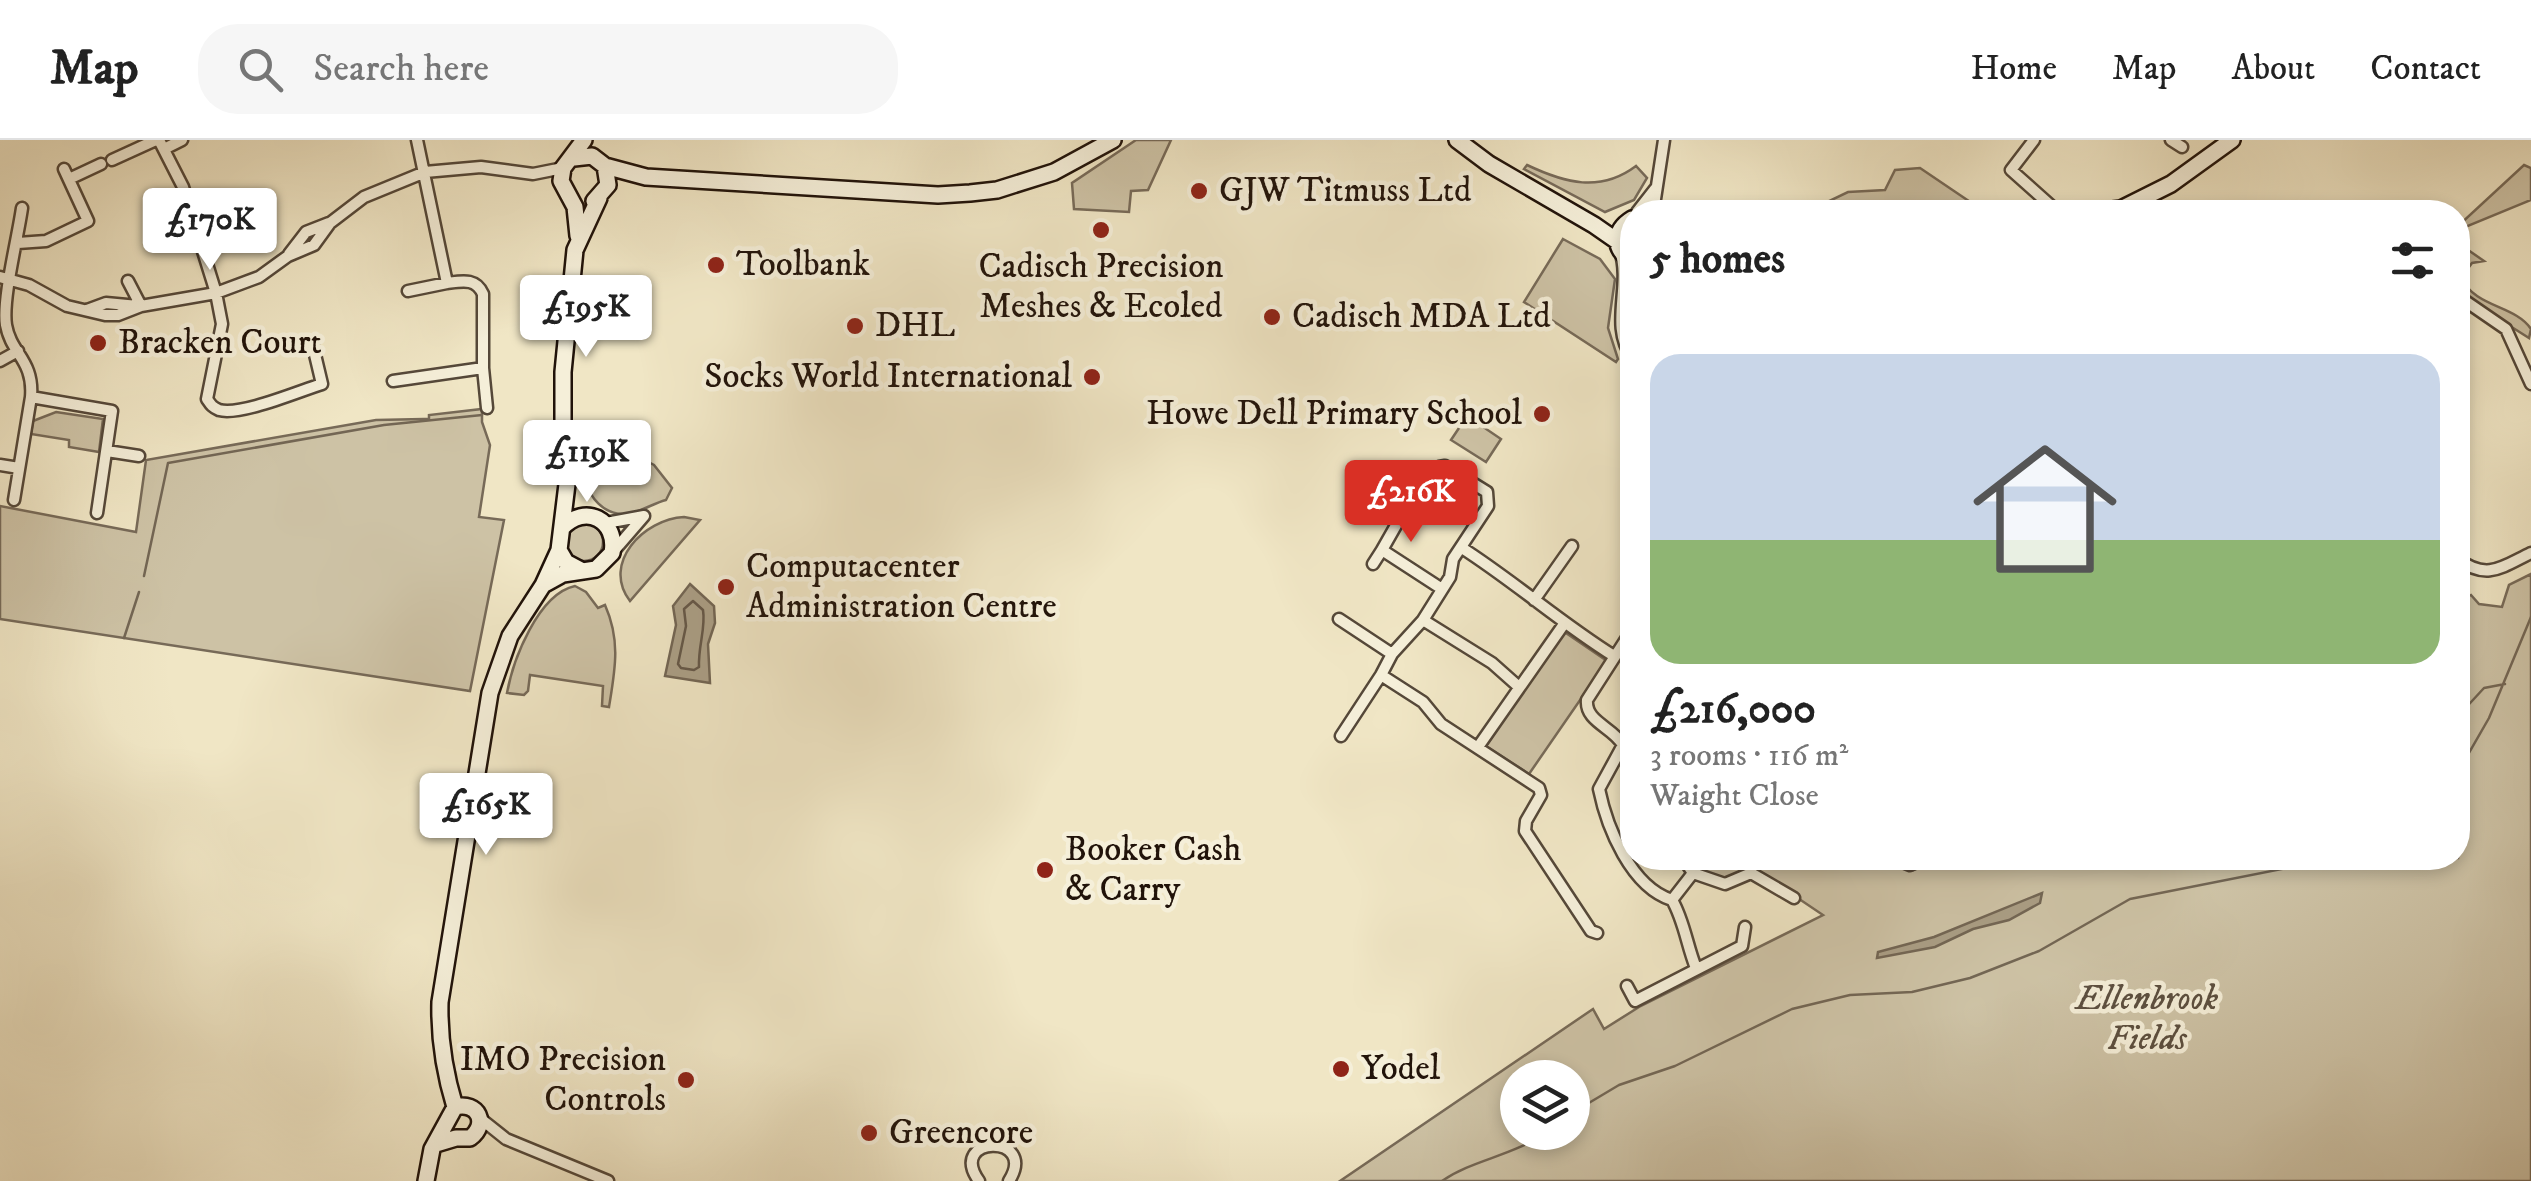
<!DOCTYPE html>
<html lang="en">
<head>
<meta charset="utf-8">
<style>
  :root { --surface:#fff; --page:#f6f6f6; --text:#222; --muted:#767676; --line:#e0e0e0; --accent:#d93025 }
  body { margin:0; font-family:"IM FELL DW Pica",serif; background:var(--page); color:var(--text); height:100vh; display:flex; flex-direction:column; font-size:38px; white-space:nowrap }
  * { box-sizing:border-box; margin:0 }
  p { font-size:32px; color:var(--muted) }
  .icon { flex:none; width:55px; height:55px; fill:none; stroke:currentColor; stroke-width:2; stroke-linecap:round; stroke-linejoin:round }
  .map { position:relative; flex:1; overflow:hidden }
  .panel { position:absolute; left:1620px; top:60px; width:850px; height:670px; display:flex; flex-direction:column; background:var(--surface); border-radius:40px; box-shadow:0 5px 15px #0003 }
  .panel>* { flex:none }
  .controls { position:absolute; left:1500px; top:920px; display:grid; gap:20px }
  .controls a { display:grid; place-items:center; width:90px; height:90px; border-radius:50%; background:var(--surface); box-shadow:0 5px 15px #0003; font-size:50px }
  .price { position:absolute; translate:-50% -85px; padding:0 22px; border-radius:10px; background:#fff; color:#222; font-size:32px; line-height:65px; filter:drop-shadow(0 2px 5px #0008) }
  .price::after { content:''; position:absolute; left:50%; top:60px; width:30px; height:22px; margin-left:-15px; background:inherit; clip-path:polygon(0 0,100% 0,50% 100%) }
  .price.on { background:var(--accent); color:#fff }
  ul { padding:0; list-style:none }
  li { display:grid; align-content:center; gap:20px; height:530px; padding:0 30px }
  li+li { border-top:2px solid var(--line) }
  li span { display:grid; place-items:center; height:310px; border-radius:30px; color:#555 }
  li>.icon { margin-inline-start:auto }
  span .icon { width:180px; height:180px; fill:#fffc; stroke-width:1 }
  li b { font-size:42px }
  h2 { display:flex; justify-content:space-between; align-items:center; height:120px; padding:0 30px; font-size:42px }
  header { display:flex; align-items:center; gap:60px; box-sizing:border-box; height:140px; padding:0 50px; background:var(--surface); border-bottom:2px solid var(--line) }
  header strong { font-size:48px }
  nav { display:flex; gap:55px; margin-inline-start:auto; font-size:35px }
  .search { width:700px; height:90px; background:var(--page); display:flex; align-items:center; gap:25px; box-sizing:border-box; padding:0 35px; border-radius:40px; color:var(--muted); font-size:38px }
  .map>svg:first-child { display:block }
  .green { fill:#cdc2a5; stroke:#776a58; stroke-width:2.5; fill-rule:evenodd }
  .water { fill:#aa9e85; stroke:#736654; stroke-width:2.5 }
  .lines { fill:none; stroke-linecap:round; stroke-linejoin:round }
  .shore { stroke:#665848; stroke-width:2.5 }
  .stream { stroke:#736654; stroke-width:2.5 }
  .street-casing { stroke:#554839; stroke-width:15 }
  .secondary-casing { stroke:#21130a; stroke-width:20 }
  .street { stroke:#f5efd9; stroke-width:10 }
  .secondary { stroke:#f5efd9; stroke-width:15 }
  .poi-dot { fill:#8f2418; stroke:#f5efd9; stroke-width:4 }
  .labels { text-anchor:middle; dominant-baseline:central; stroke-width:9; stroke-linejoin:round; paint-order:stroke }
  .poi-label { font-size:35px; fill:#21130a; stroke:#f5efd9; text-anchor:start }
  .park-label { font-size:35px; font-style:italic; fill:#5d5040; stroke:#f5efd9 }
</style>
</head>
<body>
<header>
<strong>Map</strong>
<div class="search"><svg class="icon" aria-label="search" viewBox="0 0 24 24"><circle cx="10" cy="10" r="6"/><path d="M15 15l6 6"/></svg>Search here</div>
<nav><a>Home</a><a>Map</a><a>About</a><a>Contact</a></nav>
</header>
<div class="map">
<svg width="2531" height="1041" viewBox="0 0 2531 1041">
  <rect width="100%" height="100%" fill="#f0e6c5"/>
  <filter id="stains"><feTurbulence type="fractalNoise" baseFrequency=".002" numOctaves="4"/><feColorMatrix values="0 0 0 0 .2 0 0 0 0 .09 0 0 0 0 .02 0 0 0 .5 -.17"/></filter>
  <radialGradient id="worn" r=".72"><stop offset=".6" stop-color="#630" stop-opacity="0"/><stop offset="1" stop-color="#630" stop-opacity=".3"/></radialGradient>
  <path class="green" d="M1136,0H1171L1148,50L1131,51L1129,72L1074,69L1072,43Z
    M1527,25C1565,43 1600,53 1636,26L1647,38L1634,60L1605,72L1524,29Z
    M2524,25L2531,28V60L2463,88L2458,86Z
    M1920,28L1985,72H1826L1827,62L1848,52L1885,50L1895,30Z
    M1563,99L1600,119L1615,139L1608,188L1618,219L1616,222L1524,162Z
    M2458,103L2484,121L2472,123L2461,138C2476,168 2515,165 2531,189L2529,198L2458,153Z
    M482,269V282L490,305L479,377L504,380L470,551L0,479V366L136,392L146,320L376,280L424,279H429V275Z
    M56,272L103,279L99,312L69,307V300L31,294L33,281Z
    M1467,276L1501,299L1486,322L1451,300Z
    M584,289L654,325L672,348L666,360C653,363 634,376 621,374C584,371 574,317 584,289Z
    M684,377L700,380L630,461C601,423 644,379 684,377Z
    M565 402a19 19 0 1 1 38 0a19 19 0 1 1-38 0Z
    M2531,434V1041H1340L1593,869L1604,889L1639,867L1823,775L1750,726L1721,741L1698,728L1690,718H1889L1913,730L1940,718H2458V462L2471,455L2479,464L2502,467L2509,445ZM1518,938H1572V992H1518Z
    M575,446L586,452L598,468L605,465C621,501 615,530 609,567L602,566L603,546L530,535L528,551L524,555L507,553C513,520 538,454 575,446Z
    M1563,491L1607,521L1529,634L1486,606Z"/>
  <path class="water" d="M690,444L714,466L715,483L708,504L710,543L665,536L676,485L673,466Z
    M2042,753L2040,763L2009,780L1973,789L1935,807L1877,818L1878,812L1934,797Z"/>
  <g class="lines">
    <path class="shore" d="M693,461L703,470C706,488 698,506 699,527L694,530L681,528L678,524L686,486L684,469Z"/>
    <path class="stream" d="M144,436L168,323L384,285L482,275
      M124,498L139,452
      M2460,574L2484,548L2505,544
      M2458,632L2489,578L2531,477
      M1572,973L1619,945L1675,926L1792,869L1850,855L1912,852L1970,838L2039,811L2130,759L2337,718
      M1442,1041C1474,1019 1514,1016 1546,992"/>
    <g class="street-casing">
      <path id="street" d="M159,0L183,47L216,153L222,184L207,259C211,265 212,267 219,270C241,276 299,251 322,244L312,202
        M2034,0L2011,30L2058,72
        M2171,0L2182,7
        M164,9L182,0
        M112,20L156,0
        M69,39L101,24
        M22,68C18,97 2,159 6,185C11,214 34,220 31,257L112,271L97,373
        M1637,72L1655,49
        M1653,72L1664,0
        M18,103L46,101L88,81L64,29
        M1620,111C1632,145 1609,186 1632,217
        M289,114L306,92L329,83
        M0,137L29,145L67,166L105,175H118L141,166L216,153L259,137L288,116L314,105L330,83L364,57L425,32L481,27L533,34L563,28
        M128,141L141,166
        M408,151L447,143
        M2458,156L2506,189L2531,244
        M87,170L106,163L138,166
        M0,221L18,211
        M483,228L487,268
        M393,241L483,228V154C476,138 463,141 447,143L417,0
        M107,311L139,316
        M0,325L19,328
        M14,360L31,257
        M606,383L644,376
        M1462,408C1515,442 1561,483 1614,516
        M612,413L644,376
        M2458,419C2487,441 2502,427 2531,413
        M1373,424L1382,410
        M1534,460L1572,406
        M1339,479L1392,514
        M1423,480L1492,523L1519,547
        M1632,490L1587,560C1585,582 1613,587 1623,605L1599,649C1607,688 1631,747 1672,760C1684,780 1687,806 1696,828
        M1381,535L1423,562L1441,584L1539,648L1541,655L1526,681L1525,691L1591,791L1597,793
        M1341,596L1381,535L1392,514L1423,480L1450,437L1453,419L1488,366L1487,352L1445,326L1439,327L1407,366L1382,410L1442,449
        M1478,607L1564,484
        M1893,718L1910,725L1926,718
        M1693,733L1725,744L1751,733L1794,758
        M1672,760L1693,733L1683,718
        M1627,846L1635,861L1742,806L1745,787
        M481,979L506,999L608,1041
        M979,1041C946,995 1039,993 1009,1041"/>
    </g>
    <g class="secondary-casing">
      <path id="secondary" d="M1457,0L1489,24L1594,85L1617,101
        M574,18L592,16L605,26L608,45L594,61
        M605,26L646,37L938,55L970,53L997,50L1054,32L1113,0
        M2095,72L2121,69L2171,44L2232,0
        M1632,79C1614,90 1612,110 1632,120
        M578,96L575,67L561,41L563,28L584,0
        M581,430L566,422L559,410L568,336L563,290V232L575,110L599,58
        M543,445L563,434L596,429L612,413C618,380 585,363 562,388
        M455,967C444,931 439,899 440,862L490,553L510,496L543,445L559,410
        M436,1004L456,998H470C489,984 478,961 455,967
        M426,1041L432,1009L455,967"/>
    </g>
    <use href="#street" class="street"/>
    <use href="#secondary" class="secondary"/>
  </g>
  <g class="poi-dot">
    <circle cx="1199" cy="51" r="10"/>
    <circle cx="1101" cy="90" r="10"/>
    <circle cx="716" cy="125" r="10"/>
    <circle cx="1272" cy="177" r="10"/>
    <circle cx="855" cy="186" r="10"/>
    <circle cx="98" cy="203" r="10"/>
    <circle cx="1092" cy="237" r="10"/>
    <circle cx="1542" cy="274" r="10"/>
    <circle cx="726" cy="447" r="10"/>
    <circle cx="1045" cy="730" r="10"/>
    <circle cx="1341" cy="929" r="10"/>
    <circle cx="686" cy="940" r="10"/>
    <circle cx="869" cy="993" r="10"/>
  </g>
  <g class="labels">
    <g class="poi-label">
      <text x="1219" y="51">GJW Titmuss Ltd</text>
      <text x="736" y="125">Toolbank</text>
      <text x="1101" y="127" text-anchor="middle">Cadisch Precision<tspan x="1101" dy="40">Meshes &amp; Ecoled</tspan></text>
      <text x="1292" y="177">Cadisch MDA Ltd</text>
      <text x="875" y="186">DHL</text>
      <text x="118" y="203">Bracken Court</text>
      <text x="1072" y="237" text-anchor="end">Socks World International</text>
      <text x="1522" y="274" text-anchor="end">Howe Dell Primary School</text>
      <text x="746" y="427">Computacenter<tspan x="746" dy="40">Administration Centre</tspan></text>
      <text x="1065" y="710">Booker Cash<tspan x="1065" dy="40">&amp; Carry</tspan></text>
      <text x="666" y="920" text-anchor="end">IMO Precision<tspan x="666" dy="40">Controls</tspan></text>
      <text x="1361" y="929">Yodel</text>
      <text x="889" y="993">Greencore</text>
    </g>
    <g class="park-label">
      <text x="2147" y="859">Ellenbrook<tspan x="2147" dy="40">Fields</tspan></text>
    </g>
  </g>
  <rect width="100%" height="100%" filter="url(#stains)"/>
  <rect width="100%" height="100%" fill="url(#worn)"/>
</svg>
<div class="controls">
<a><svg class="icon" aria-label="layers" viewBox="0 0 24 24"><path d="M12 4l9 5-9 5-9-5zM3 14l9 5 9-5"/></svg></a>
</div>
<b class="price" style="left:210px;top:133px">£170K</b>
<b class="price" style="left:586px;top:220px">£195K</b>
<b class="price" style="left:587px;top:365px">£119K</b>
<b class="price on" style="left:1411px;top:405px">£216K</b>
<b class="price" style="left:486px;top:718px">£165K</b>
<section class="panel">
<h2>5 homes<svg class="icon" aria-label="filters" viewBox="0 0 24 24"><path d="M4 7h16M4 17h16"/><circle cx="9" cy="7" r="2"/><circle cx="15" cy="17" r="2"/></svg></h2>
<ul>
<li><span style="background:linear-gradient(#c9d6e8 60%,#8fb573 0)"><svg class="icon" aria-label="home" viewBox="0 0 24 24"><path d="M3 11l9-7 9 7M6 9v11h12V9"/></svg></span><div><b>£216,000</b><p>3 rooms · 116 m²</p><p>Waight Close</p></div></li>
</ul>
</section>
</div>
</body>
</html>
